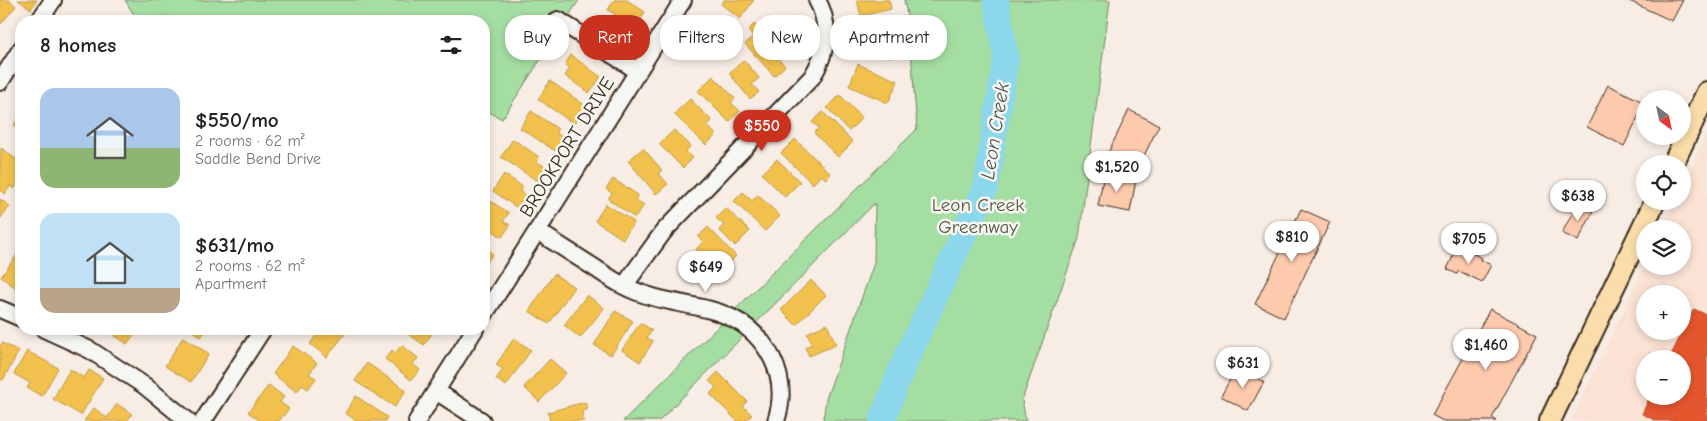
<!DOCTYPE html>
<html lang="en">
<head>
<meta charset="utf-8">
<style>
  :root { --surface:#fff; --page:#f2f2f2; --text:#222; --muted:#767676; --accent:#c8321e }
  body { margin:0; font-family:"Comic Neue",sans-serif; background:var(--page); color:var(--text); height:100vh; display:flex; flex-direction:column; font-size:19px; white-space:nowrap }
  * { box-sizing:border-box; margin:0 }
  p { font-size:16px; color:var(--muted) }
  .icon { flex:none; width:28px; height:28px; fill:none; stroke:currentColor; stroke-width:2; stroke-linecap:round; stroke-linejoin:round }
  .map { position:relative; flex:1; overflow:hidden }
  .side { position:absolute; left:15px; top:15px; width:475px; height:320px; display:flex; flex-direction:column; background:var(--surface); border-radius:20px; box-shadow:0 2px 8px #0003 }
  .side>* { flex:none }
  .guide { position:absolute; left:505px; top:15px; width:475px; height:45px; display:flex; gap:10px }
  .needle { width:32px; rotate:147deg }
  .buttons { position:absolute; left:1636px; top:90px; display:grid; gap:10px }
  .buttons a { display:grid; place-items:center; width:55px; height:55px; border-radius:50%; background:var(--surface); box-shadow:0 2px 8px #0003; font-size:25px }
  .price { position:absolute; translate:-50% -42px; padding:0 11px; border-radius:18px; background:#fff; color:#222; font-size:16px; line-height:32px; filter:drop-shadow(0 1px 2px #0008) }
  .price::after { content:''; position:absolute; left:50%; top:30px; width:15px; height:11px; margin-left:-8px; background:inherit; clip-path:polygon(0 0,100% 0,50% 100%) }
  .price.current { background:var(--accent); color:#fff }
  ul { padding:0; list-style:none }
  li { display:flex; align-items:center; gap:15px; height:125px; padding:0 25px }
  li span { display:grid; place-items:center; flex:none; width:140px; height:100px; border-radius:15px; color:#555 }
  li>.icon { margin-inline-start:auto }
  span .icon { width:60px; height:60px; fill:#fffc; stroke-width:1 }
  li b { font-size:21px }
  h2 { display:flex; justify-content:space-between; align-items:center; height:60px; padding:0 25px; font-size:21px }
  .tag { padding:0 18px; border-radius:20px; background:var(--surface); box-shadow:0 2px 8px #0003; font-size:18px; line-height:45px }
  .tag.current { background:var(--accent); color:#fff }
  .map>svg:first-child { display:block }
  .built { fill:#fae2d4; fill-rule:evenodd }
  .green { fill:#a5dea3; stroke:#708460 }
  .homes { fill:#f2c14e; stroke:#bb9440 }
  .shops { fill:#e4572e; stroke:#b14a29 }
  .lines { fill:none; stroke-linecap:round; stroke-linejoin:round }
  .river { stroke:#8cd7ec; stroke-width:26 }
  .building { fill:#fecaae; stroke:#3b2a1e }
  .minor-casing { stroke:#3b2a1e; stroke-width:20 }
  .major-casing { stroke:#3b2a1e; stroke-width:24 }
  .minor { stroke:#f6f6f2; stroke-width:16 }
  .major { stroke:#faddab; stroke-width:20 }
  .labels { text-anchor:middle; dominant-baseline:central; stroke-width:5; stroke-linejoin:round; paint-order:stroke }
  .street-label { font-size:19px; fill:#3b2a1e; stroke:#f6f6f2 }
  .park-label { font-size:19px; fill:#56573f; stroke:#f6f6f2 }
  .water-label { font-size:20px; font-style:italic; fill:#4f5552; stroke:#f6f6f2 }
</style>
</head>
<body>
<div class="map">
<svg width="1707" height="421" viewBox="0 0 1707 421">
  <rect width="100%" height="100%" fill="#f8ede4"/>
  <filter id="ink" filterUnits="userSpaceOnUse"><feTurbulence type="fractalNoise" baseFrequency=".02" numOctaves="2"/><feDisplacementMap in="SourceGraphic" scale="10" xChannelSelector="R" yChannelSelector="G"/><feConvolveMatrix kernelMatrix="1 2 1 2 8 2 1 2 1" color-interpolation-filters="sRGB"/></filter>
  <g filter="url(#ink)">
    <path class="built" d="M1707,133V421H1571L1645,264V266H1682V229H1662L1675,201H1682L1683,185ZM1645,294H1682V331H1645ZM1645,359H1682V396H1645Z"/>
    <path class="green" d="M125,0H579L502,119L484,109V21H325L317,17L299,21H174L167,16L156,21H138Z
      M904,0H1110L1079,238L1022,400L1026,421H823L826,399L874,263L875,203L659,421H623L917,129L909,25Z"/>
    <path class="homes" d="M0,0H9L16,6L0,25Z
      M18,0H37L31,9Z
      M614,0H627L645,12L635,28L608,10Z
      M724,0H754L740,19L721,4Z
      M857,0H889L891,9L861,16Z
      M754,24L780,52L776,56L785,66L774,76L745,44L753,36L748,31Z
      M862,33L895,38L892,57L859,52Z
      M571,55L601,77L589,93L565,76L570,68L565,64Z
      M744,60L759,78L752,84L759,92L750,99L729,73Z
      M858,64L898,81L888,103L849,86Z
      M713,76L735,98L731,103L740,111L729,122L698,91Z
      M550,81L586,106L574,124L538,99Z
      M840,95L862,118L849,131L827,108Z
      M690,99L712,121L707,125L716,135L706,145L674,114Z
      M531,111L558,129L555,132L565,139L557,152L520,128Z
      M823,112L853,142L838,157L814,133L819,128L812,122Z
      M21,114V130L14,125Z
      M674,130L691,146L686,151L693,158L683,168L659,144Z
      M513,139L539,157L536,161L547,168L539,182L501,157Z
      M795,139L831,174L826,179L821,175L813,184L781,153Z
      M1,148L21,163V180L14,189L10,186L5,194L0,190Z
      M643,148L662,170L658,173L668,184L656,194L628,161Z
      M777,159L800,182L785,197L762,174Z
      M504,174L523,187L520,191L528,198L520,210L493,191Z
      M613,179L638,195L635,199L644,205L635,218L608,199L612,193L606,189Z
      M743,192L752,201L758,195L780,216L765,231L734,201Z
      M484,197L509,213L503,221L510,225L502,237L484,225Z
      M0,199L10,206L0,219Z
      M606,204L634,222L623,239L595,221Z
      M726,208L750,231L735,246L719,230L724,225L716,218Z
      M708,227L736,256L719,273L696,249L703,242L698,237Z
      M484,242L487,244L485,248L493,254L484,266Z
      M21,249V287L19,290L1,277Z
      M554,274L574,287L549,324L529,311Z
      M811,280L826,295L796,325L781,310Z
      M587,295L604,308L580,338L564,325Z
      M615,311L633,321L611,355L594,345Z
      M640,323L652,330L647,338L653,341L640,362L622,350Z
      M827,324L836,345L809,356L805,347L812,344L807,333Z
      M105,329H138L127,344Z
      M189,329H207L201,337Z
      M321,329L348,330L327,357L310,344Z
      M401,329H435L424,345Z
      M183,337L209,354L191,382L165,366Z
      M514,338L531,350L506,386L496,379L503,369L496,365Z
      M2,343L19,351L3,380L0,379V346Z
      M402,345L418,358L413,364L420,370L411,380L385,359L392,350L395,353Z
      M293,346L317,363L309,374L316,378L308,389L302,385L297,392L273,374Z
      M27,351L58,368L42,396L27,388L30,383L14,374Z
      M550,359L566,373L539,402L524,387Z
      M367,363L406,390L395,407L355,381Z
      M70,369L84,378L89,370L103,378L81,415L53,399Z
      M718,372L747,401L743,406L752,415L745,421H737L710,394L716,387L709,381Z
      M269,385L284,397L280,402L289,409L279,421H260L248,412Z
      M356,396L387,417L385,421H357L345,413Z
      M585,402L588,409L582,411L584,421H550L548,412Z
      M117,404L132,414L127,421H84L94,408L107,418Z"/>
    <path class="shops" d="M1694,309L1707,315V421H1657L1642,414L1650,396H1682V359H1669Z"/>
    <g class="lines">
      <path class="river" d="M882,421L901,370L986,187L1006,58L996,0"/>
    </g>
    <path class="building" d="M1627,0H1683L1672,21Z
      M1608,85L1645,103L1624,146L1587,127Z
      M1129,110L1159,125L1137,170L1107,155Z
      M1104,174L1136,180L1130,212L1098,206Z
      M1577,204L1593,212L1578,241L1562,233Z
      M1301,209L1330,222L1284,318L1255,304Z
      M1458,246L1482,258L1481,260L1491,265L1482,282L1459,271L1457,274L1447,269Z
      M1490,309L1537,334L1492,418L1497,421H1443L1432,415Z
      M1237,367L1264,382L1248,411L1221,396Z"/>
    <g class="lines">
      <g class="minor-casing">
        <path id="minor" d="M558,20L638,71
          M39,21L53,0
          M0,82L21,49
          M537,231C556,243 576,256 595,268C604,274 614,281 624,286C679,314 739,295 772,358C782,378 783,400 776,421
          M624,286L664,231L812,77C827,53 831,25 817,0
          M0,309L21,318
          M484,315L683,0
          M44,329L90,350L145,386L188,421
          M436,391L482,421
          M203,421L263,329
          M417,421L475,329"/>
      </g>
      <g class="major-casing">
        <path id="major" d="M1673,164L1707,92
          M1550,421L1655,201"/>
      </g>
      <use href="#minor" class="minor"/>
      <use href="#major" class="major"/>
    </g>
  </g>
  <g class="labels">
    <g class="street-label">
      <text transform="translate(567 147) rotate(-58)">BROOKPORT DRIVE</text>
    </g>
    <g class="park-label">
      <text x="978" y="205">Leon Creek<tspan x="978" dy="22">Greenway</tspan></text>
    </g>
    <g class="water-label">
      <text transform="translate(995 131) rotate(-81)">Leon Creek</text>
    </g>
  </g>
</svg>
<div class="buttons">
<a><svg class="needle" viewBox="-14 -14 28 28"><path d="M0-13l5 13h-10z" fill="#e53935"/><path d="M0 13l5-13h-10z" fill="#767676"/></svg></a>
<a><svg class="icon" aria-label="locate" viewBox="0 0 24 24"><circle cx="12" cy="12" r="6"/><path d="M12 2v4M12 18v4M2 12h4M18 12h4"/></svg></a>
<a><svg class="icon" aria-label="layers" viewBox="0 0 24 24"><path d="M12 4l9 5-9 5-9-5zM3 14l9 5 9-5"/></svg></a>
<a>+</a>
<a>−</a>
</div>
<b class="price current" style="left:762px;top:152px">$550</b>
<b class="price" style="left:1117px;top:193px">$1,520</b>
<b class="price" style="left:1578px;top:222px">$638</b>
<b class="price" style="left:1292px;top:263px">$810</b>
<b class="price" style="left:1469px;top:265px">$705</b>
<b class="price" style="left:706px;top:293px">$649</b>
<b class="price" style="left:1486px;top:371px">$1,460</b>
<b class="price" style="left:1243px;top:389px">$631</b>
<div class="guide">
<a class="tag">Buy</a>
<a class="tag current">Rent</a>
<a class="tag">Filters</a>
<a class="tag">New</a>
<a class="tag">Apartment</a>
</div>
<section class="side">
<h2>8 homes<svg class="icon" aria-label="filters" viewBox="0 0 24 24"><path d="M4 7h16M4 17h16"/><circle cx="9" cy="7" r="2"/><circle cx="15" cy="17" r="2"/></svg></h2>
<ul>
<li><span style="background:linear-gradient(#a9c7e8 60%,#8fb573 0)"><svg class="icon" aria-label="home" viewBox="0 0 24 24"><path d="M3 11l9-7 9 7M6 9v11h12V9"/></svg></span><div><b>$550/mo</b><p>2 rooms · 62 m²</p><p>Saddle Bend Drive</p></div></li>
<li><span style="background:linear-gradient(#bfe0f5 75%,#b9a48a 0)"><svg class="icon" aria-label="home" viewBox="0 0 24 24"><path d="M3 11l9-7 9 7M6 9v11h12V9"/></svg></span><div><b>$631/mo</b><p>2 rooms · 62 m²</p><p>Apartment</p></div></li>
</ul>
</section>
</div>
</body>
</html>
